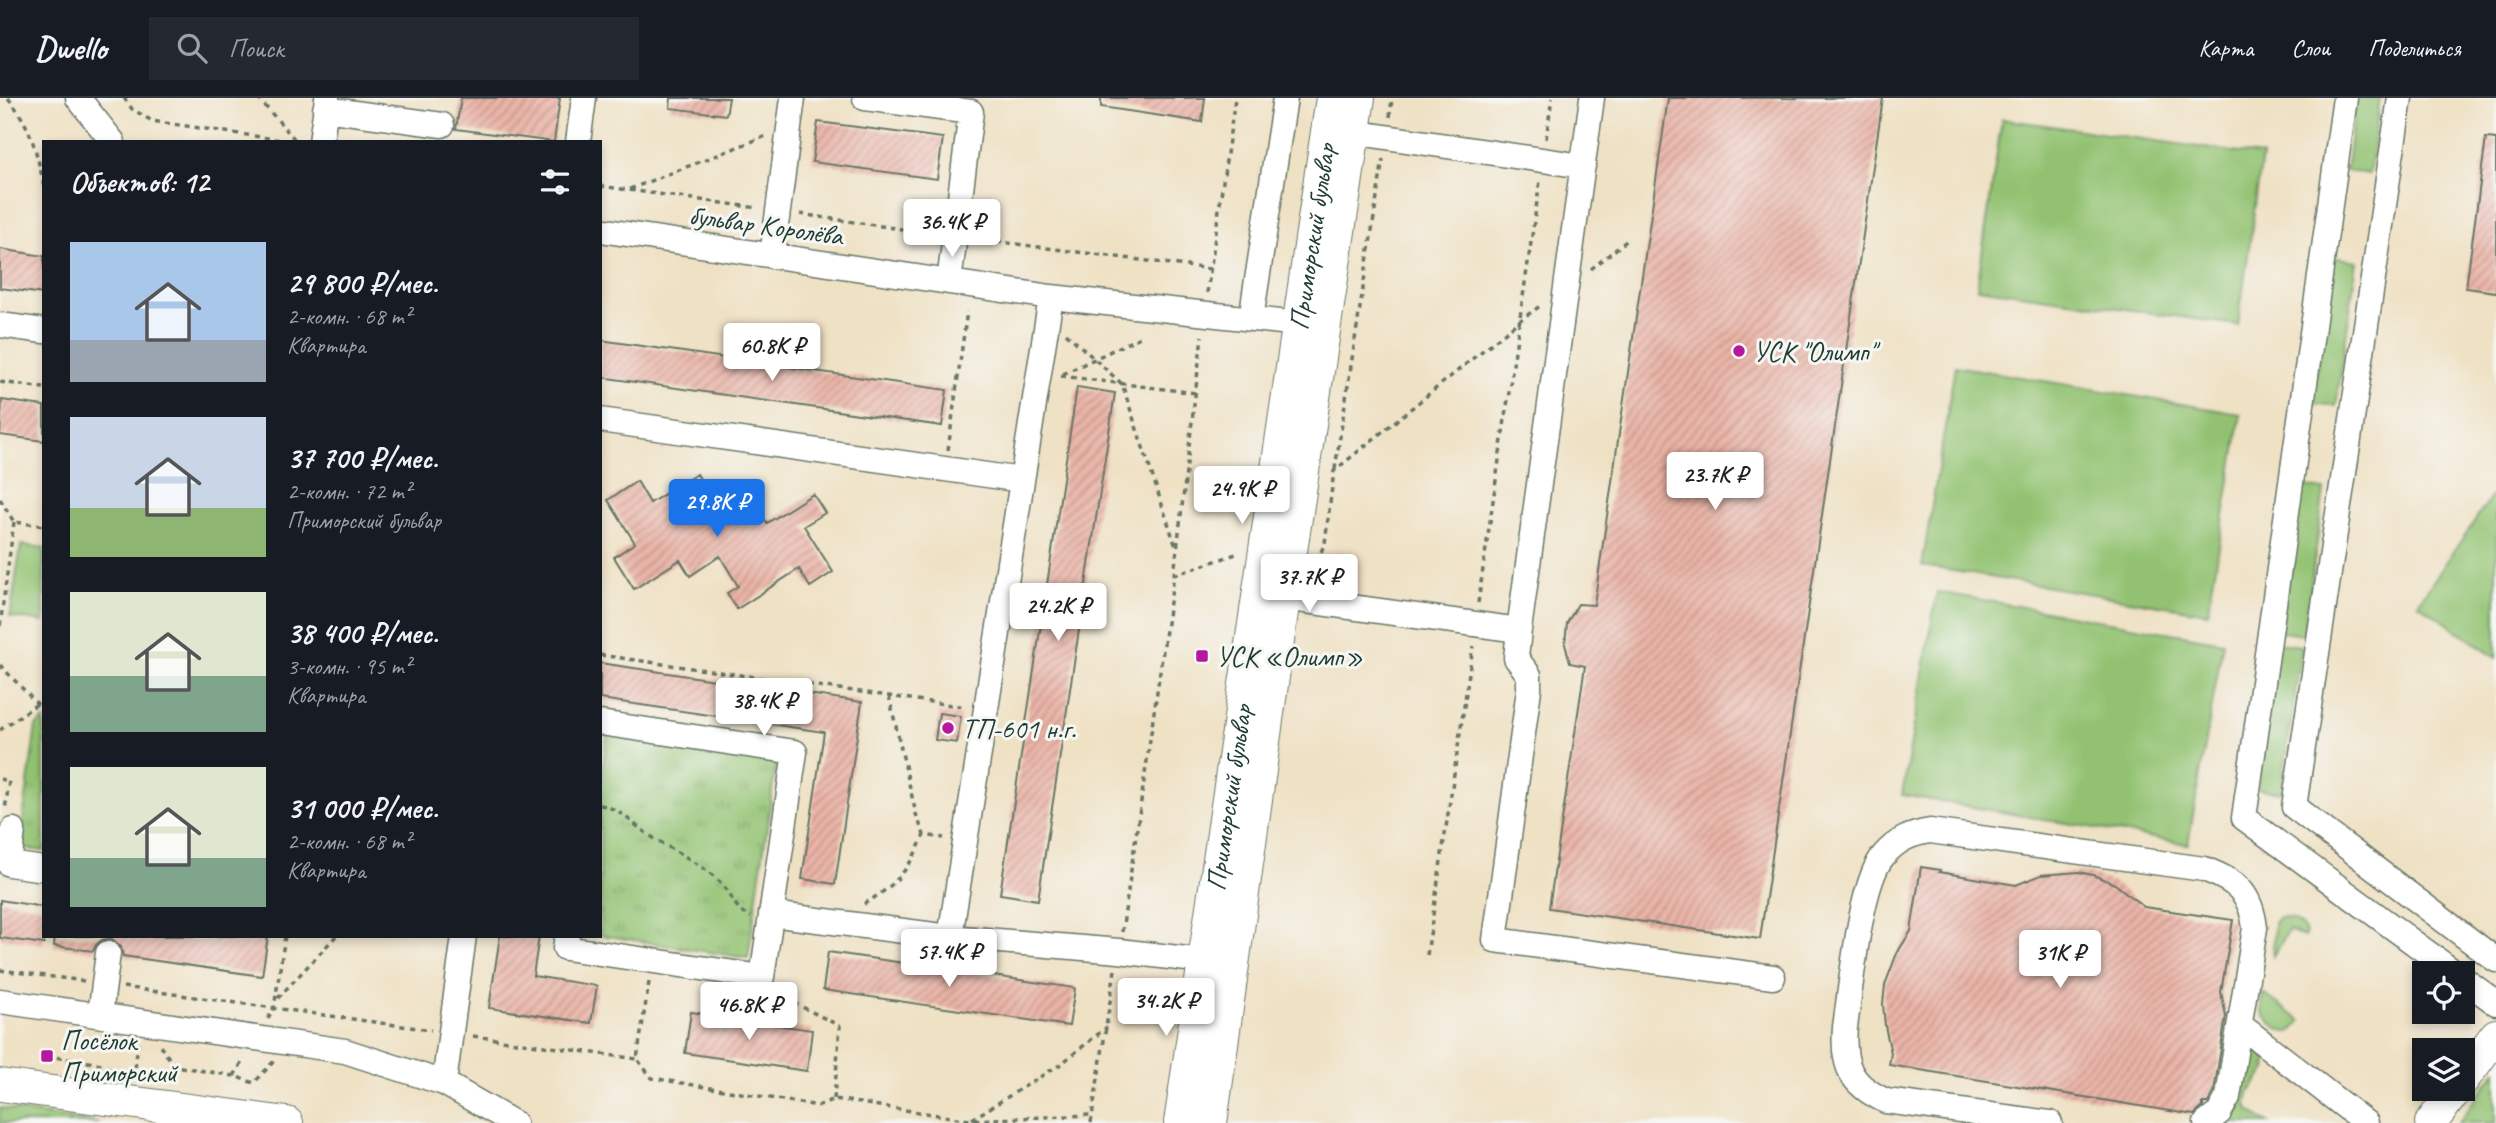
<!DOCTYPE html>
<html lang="ru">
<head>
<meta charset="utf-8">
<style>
  :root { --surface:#171b24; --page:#242831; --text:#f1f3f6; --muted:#9ea1a6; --line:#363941; --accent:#1a73e8 }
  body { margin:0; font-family:Caveat,sans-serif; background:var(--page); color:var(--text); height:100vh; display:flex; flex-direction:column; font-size:26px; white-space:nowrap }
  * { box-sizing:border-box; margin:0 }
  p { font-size:23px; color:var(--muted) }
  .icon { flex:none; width:38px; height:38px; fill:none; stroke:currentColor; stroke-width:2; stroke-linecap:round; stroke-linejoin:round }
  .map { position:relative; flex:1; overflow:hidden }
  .details { position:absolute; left:42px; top:42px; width:560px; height:798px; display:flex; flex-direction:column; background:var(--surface); border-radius:0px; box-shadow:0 4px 10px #0003 }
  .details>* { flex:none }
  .buttons { position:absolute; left:2412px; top:863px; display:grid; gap:14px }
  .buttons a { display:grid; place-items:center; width:63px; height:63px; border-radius:0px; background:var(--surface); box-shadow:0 4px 10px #0003; font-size:35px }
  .price { position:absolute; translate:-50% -60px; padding:0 16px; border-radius:7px; background:#fff; color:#222; font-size:23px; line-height:46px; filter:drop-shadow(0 2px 4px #0008) }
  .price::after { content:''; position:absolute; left:50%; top:42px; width:21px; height:16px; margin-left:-10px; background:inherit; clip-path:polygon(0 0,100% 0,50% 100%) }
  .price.on { background:var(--accent); color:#fff }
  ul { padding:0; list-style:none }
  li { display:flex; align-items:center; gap:21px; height:175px; padding:0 28px }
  li span { display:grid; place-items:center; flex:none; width:196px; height:140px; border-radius:0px; color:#555 }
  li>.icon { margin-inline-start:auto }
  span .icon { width:84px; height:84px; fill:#fffc; stroke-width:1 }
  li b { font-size:30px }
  h2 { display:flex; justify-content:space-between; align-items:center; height:84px; padding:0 28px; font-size:30px }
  header { display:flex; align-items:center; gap:42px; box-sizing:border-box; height:98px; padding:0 35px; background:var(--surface); border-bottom:2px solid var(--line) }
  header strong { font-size:33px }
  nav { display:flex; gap:38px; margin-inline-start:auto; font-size:24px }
  .search { width:490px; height:63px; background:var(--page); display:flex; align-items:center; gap:18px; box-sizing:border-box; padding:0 24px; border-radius:0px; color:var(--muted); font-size:26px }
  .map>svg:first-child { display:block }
  .grass { fill:#92c271; stroke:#588052; stroke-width:2 }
  .park { fill:url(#park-tufts); stroke:#588052; stroke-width:2 }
  .building { fill:url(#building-hatch) }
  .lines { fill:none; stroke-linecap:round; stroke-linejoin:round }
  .minor-casing { stroke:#687666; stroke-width:27 }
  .major-casing { stroke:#687666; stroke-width:34 }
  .path { stroke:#687666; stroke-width:3.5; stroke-dasharray:5 5; stroke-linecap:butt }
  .minor { stroke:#fff; stroke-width:24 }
  .major { stroke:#fff; stroke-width:32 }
  .poi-dot { fill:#b5179e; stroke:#f6f6f2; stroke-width:2.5 }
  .labels { text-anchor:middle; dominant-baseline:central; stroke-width:6; stroke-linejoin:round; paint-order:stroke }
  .street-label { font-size:28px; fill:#1f3d34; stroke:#f6f6f2 }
  .poi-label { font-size:28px; fill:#1f3d34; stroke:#f6f6f2; text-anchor:start }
</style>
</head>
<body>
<header>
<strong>Dwello</strong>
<div class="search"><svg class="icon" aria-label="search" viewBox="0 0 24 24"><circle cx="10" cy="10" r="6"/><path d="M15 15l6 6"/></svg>Поиск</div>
<nav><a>Карта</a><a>Слои</a><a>Поделиться</a></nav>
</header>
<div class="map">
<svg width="2496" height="1025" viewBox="0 0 2496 1025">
  <defs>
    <pattern id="park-tufts" width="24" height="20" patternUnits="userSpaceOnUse" patternTransform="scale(1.75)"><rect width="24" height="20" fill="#92c271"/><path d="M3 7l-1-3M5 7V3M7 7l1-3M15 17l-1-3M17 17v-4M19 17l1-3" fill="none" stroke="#779f5e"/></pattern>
    <pattern id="building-hatch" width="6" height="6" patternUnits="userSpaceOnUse" patternTransform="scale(1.75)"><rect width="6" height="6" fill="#ebb4a7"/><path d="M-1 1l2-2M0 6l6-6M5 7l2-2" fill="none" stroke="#be9489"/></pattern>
  </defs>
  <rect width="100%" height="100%" fill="#f6f6f2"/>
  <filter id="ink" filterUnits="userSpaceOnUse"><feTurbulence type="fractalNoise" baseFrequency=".0143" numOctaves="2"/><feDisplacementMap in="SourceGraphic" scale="14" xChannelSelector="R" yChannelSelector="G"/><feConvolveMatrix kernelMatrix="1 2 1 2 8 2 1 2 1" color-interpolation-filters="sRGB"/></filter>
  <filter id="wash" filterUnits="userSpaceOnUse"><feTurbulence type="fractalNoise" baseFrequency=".00686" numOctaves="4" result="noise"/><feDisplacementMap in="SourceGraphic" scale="28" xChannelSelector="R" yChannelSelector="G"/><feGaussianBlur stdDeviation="1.57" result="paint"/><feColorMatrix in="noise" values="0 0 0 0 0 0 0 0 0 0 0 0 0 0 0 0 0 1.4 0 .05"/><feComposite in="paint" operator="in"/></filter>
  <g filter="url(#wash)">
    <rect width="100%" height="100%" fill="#efe1c4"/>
    <path class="grass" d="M2356,0H2380L2369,76L2346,73Z
      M2002,21L2262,58L2238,227L1977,190Z
      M2333,159L2357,163L2336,308L2312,305Z
      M1955,268L2241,316L2208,515L1922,468Z
      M2300,388L2324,392L2304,537L2280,534Z
      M2496,392V560L2418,505Z
      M21,447L44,450V524L10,519Z
      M1937,494L2223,544L2188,746L1902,697Z
      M2278,545L2302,548L2281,694L2257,691Z
      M2279,819C2290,819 2303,824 2306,835L2304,839L2289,832L2273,858L2274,825Z
      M2263,895L2301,923C2297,927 2294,934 2288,934C2280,935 2264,920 2262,913C2260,907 2262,901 2263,895Z
      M2255,954L2262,955L2267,961L2266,973L2249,994L2247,1006L2249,1012L2269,1025H2225C2248,999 2235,983 2247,956Z
      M2496,972V1025H2458Z
      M0,1010L100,1025H0Z"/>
    <path class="park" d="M44,622V753L19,750L36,628Z
      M608,634L777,659L748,860L600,837V688Z"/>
    <g id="blocks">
      <path class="building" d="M461,0H560L554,44L456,31Z
        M671,0H729L726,17L670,10Z
        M1101,0H1205L1202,24L1101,9Z
        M1668,0H1883L1760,841L1549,810L1585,568L1570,565L1565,546L1567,525L1578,506L1594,507Z
        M818,24L943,40L937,81L812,64Z
        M2486,40L2496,41V194L2466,190Z
        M0,151L44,158V196L0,190Z
        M600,242L947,292L942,328L600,279Z
        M1077,289L1115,295L1038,802L1000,796Z
        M2,302L44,308V343L0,337Z
        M697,376L722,417L751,399L767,425L813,396L825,415L804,428L833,474L810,489L799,471L737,511L727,495L738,488L720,458L690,478L680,462L634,491L614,459L635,445L608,402L637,383L650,405Z
        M600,565L862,604L835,786L802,781L824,634L600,601Z
        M939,615L961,618L957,645L935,642Z
        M1921,769L1940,772L1939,774L2016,787L2041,777L2079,774L2093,777L2115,786L2144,809L2233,822L2221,894L2226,918L2214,994L2208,1005H2203V1009L2194,1017L1889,967L1891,955L1885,928L1883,906L1885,887L1897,855L1911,833Z
        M0,802L44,809V846L0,840Z
        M55,838H268L262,878L123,858L121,849L111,840L102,842L96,847L93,853L54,848Z
        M500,838H539L533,878L597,888L591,925L489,910Z
        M828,854L1075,890L1069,928L823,892Z
        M691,914L812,932L807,973L685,955Z"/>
    </g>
  </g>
  <g filter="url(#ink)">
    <use href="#blocks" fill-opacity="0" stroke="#687666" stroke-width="2"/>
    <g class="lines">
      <g class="minor-casing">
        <path id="minor" d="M78,0L113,44
          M865,0L971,14L949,184
          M1592,0L1519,532L1516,560L1529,577V591L1495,842L1773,879
          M2345,0L2244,720L2455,875
          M2400,0L2294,709L2496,862
          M325,11L442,27
          M1338,32L1583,68
          M321,44L327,0
          M578,44L584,0
          M600,132L1051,199L1299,226
          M772,158L793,0
          M1251,221L1285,0
          M0,227L44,233
          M600,322L1022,382
          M1284,500L1519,532
          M13,732L9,766L44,771
          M771,816L950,839L1119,853L1204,863
          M567,838L565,850L762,879L795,654L600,625
          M950,839L1051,199
          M2462,880L2496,905
          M0,903L345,953L444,985L514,1025
          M100,917L108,855
          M2240,927L2366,1025
          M444,985L464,838
          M2050,1025L1886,1003C1850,987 1842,967 1845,929C1851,889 1860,784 1884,757C1897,742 1911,736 1930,733L2204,771C2236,783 2251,794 2255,830L2228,999L2219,1015L2206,1025"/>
      </g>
      <g class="major-casing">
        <g id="major">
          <path d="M2462,983L2496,937"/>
          <path d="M0,987L287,1025"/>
          <path id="s1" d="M1180,1025L1332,0"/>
          <path d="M1211,1025L1284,500L1359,0"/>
          <path d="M2431,1025L2457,990"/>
        </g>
      </g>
      <path class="path" d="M8,0C31,28 36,52 44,87
        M124,0L132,11L152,23L294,44
        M258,0L297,44
        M1390,19L1392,0
        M1546,41L1552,0
        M600,88L758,110
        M630,91L766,38
        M800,116L934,136
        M977,141L1210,171
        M1591,171L1630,140
        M1207,195L1235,0
        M1066,235L1122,286L1176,449
        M1063,276L1142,238
        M1061,278L1196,295
        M0,284L44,290
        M948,352L967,213
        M1335,371L1383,61
        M0,401L14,424L44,428
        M1317,463L1325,445L1334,373L1519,223L1540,208
        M1174,477L1239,455
        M1478,505L1540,83
        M0,528L14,424
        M600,557L966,609
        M0,567L44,613
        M889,598L916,716L924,737
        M0,632L44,601
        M0,681L9,683L5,713
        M600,707C617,709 632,725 646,735C671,752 702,765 723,787C732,798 737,815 751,819
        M864,806C897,787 909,771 924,737L944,740
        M1122,834L1174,477L1202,238
        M1427,857L1473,548
        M0,872L84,883
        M649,884L637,961L652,980L818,1008L834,1001L970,1022L1092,1017
        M123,889L431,932
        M776,896L840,928L834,1001
        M278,900L336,838
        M268,921L274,910L285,838
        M473,938L637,961
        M160,948L175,968L234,978L254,985L274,963
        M47,958L102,966L119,976
        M234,978L244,961
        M134,979L138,945
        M972,1021L1061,966L1107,929
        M1091,1025L1115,872"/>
      <use href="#minor" class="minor"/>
      <use href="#major" class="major"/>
    </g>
  </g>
  <g class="poi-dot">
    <circle cx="1739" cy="253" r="7"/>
    <rect x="1195" y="551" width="14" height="14" rx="3.5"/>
    <circle cx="948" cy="630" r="7"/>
    <rect x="40" y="951" width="14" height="14" rx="3.5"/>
  </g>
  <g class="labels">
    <g class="street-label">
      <text transform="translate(766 127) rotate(8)">бульвар Королёва</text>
      <text stroke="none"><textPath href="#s1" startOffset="896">Приморский бульвар</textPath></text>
      <text stroke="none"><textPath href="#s1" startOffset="329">Приморский бульвар</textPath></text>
    </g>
    <g class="poi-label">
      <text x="1753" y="253">УСК "Олимп"</text>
      <text x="1216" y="558">УСК «Олимп»</text>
      <text x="962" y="630">ТП-601 н.г.</text>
      <text x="61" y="942">Посёлок<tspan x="61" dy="32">Приморский</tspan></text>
    </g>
  </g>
</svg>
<div class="buttons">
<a><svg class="icon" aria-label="locate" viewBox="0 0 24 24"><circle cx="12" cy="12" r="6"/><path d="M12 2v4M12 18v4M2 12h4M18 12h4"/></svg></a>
<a><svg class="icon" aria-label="layers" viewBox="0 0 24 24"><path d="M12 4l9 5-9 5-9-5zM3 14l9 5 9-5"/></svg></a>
</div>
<b class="price" style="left:952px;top:161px">36.4K ₽</b>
<b class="price" style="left:772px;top:285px">60.8K ₽</b>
<b class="price" style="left:1715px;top:414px">23.7K ₽</b>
<b class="price" style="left:1242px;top:428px">24.9K ₽</b>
<b class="price on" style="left:717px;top:441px">29.8K ₽</b>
<b class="price" style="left:1309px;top:516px">37.7K ₽</b>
<b class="price" style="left:1058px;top:545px">24.2K ₽</b>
<b class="price" style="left:764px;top:640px">38.4K ₽</b>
<b class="price" style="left:949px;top:891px">57.4K ₽</b>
<b class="price" style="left:2060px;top:892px">31K ₽</b>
<b class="price" style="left:1166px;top:940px">34.2K ₽</b>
<b class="price" style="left:749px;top:944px">46.8K ₽</b>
<section class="details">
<h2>Объектов: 12<svg class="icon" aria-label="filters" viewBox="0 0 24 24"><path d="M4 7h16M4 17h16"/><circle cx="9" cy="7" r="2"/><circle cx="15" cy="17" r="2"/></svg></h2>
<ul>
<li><span style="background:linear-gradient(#a9c7e8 70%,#9aa5b1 0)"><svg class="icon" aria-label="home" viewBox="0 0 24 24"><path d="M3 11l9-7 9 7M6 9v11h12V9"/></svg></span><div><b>29 800 ₽/мес.</b><p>2-комн. · 68 m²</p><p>Квартира</p></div></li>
<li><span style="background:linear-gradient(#c9d6e8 65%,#8fb573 0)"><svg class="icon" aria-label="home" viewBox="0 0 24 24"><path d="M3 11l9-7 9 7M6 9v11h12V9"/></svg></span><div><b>37 700 ₽/мес.</b><p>2-комн. · 72 m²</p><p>Приморский бульвар</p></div></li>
<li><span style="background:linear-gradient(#dfe7d0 60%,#7fa58c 0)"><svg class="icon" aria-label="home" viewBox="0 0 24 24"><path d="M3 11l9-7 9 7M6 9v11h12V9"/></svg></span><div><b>38 400 ₽/мес.</b><p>3-комн. · 95 m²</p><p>Квартира</p></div></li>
<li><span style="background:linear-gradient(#dfe7d0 65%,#7fa58c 0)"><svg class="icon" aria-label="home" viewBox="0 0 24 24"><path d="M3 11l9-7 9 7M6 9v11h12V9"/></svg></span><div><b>31 000 ₽/мес.</b><p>2-комн. · 68 m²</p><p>Квартира</p></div></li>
</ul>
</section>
</div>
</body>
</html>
